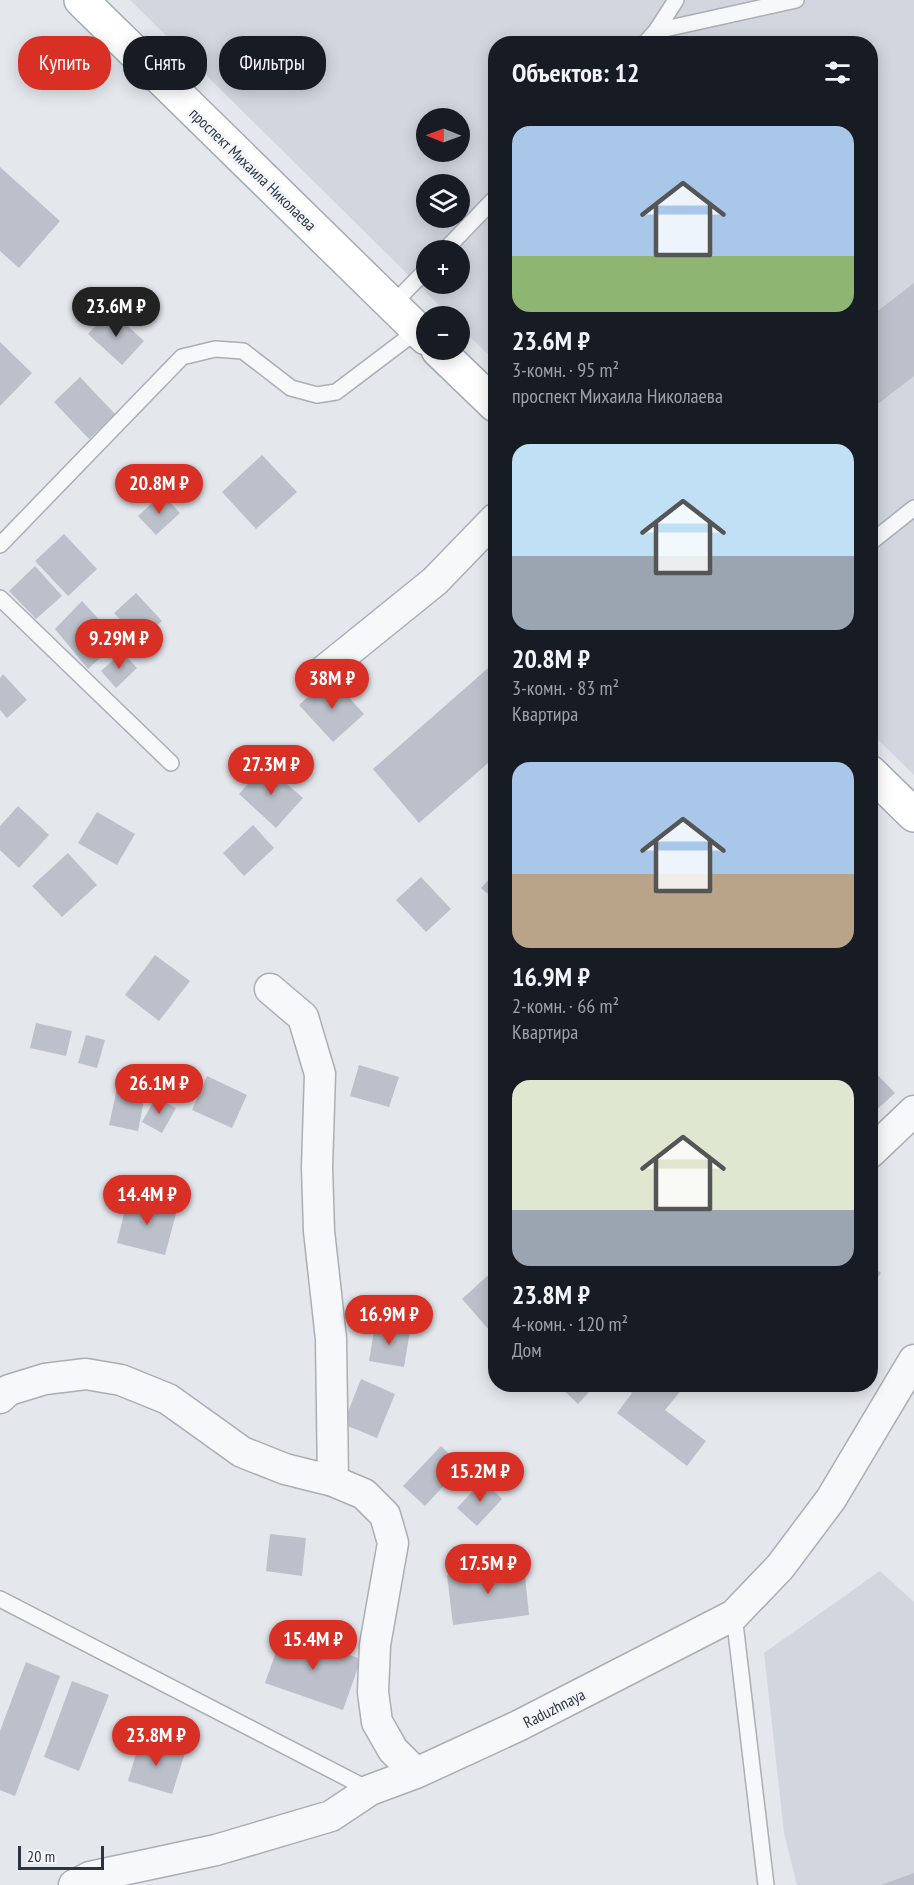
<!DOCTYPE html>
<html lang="ru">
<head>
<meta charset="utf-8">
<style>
  :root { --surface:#171b24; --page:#242831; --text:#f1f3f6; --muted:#9ea1a6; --accent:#d93025 }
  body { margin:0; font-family:"PT Sans Narrow",sans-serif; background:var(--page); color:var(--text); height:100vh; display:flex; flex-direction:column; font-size:22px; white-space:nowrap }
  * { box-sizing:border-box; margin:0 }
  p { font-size:20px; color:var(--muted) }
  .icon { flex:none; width:33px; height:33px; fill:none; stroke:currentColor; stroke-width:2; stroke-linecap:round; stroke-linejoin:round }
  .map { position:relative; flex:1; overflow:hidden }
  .drawer { position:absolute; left:488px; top:36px; width:390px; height:1356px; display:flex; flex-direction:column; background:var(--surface); border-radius:24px; box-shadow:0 3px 15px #0003 }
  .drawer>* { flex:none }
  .guide { position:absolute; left:18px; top:36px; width:380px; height:54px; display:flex; gap:12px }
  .needle { width:39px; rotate:271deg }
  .fabs { position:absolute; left:416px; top:108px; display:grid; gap:12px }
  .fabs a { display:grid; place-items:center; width:54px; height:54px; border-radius:50%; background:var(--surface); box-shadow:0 3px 15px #0003; font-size:30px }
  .scale { position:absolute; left:18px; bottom:15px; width:86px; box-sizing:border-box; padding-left:6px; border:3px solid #2b3445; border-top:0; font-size:16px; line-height:21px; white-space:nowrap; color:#2b3445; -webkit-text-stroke:4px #f4f6f9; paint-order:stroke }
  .price { position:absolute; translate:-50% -51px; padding:0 14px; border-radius:21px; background:var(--accent); color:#fff; font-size:20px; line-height:39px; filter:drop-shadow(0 2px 3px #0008) }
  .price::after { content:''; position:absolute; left:50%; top:36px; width:18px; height:14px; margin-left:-9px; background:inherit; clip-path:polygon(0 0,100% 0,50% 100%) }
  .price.selected { background:#222; color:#fff }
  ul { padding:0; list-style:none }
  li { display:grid; align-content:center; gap:12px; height:318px; padding:0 24px }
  li span { display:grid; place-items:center; height:186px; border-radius:18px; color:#555 }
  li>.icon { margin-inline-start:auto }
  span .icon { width:108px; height:108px; fill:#fffc; stroke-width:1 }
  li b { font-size:26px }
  h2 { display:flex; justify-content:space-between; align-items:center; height:72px; padding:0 24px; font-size:26px }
  .chip { padding:0 21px; border-radius:24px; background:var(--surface); box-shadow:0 3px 15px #0003; font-size:21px; line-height:54px }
  .chip.selected { background:var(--accent); color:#fff }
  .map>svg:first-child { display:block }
  .built { fill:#d2d6de; fill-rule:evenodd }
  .building { fill:#bbc0ca }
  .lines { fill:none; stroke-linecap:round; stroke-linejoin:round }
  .service-casing { stroke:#a9aeb7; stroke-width:18 }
  .minor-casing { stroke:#a9aeb7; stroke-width:33 }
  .primary-casing { stroke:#a3abb8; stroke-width:36 }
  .service { stroke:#f7f8fa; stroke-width:15 }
  .minor { stroke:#f7f8fa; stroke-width:30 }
  .primary { stroke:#fff; stroke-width:33 }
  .labels { text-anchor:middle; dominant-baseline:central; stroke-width:6; stroke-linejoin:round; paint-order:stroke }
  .street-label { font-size:16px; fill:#2b3445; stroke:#f4f6f9 }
</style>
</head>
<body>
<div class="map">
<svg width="914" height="1885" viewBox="0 0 914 1885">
  <rect width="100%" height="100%" fill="#e4e7ec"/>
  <path class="built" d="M130,0H914V775L870,732V44H495V361L459,326V316H450ZM426,118H459V152H426ZM426,184H459V218H426ZM426,250H459V284H426Z
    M880,1571L914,1602V1885H797L784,1833L764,1653Z"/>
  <path class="building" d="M0,167L60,221L19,268L0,251Z
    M914,283V376L870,410V317Z
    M110,310L144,341L122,365L88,334Z
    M0,342L32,373L0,406Z
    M80,377L115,414L89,439L54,402Z
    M262,455L297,492L256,529L222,492Z
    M162,494L180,513L156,535L138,516Z
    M64,534L97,569L68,596L35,561Z
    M35,566L62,596L36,619L9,591Z
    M136,593L162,621L140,641L114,613Z
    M82,601L119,641L88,669L55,629Z
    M122,652L137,668L116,688L101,671Z
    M495,662V757L419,823L373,769Z
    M3,674L27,700L7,718L0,710V678Z
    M330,677L364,714L333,742L299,705Z
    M265,765L303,798L276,828L239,794Z
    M18,806L49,835L19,868L0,850V826Z
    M97,812L135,834L117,865L78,843Z
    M253,825L274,848L244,876L223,853Z
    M68,853L97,885L62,917L32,886Z
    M495,873V900L481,888Z
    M421,877L451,909L426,932L396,900Z
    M155,955L190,981L159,1021L125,995Z
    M36,1023L72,1031L66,1056L30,1048Z
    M86,1035L105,1040L97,1068L78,1063Z
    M359,1065L399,1077L389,1107L350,1096Z
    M870,1067L895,1093L870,1116Z
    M207,1076L247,1095L232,1128L192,1110Z
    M118,1084L146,1090L138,1131L109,1125Z
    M156,1097L176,1108L162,1133L142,1122Z
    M128,1197L177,1210L165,1255L117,1243Z
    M870,1265L881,1273L870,1288Z
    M495,1269V1326L490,1331L462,1299Z
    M375,1325L410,1331L404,1367L369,1361Z
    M361,1379L395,1394L377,1438L343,1424Z
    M557,1384H596L578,1404Z
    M635,1384H686L665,1410L706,1441L687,1466L617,1413L632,1393L629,1391Z
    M441,1446L462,1466L425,1506L403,1486Z
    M483,1480L502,1499L477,1526L457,1508Z
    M270,1534L306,1538L302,1576L266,1571Z
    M524,1566L529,1615L453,1625L447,1575Z
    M283,1632L361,1659L343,1710L265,1683Z
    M26,1662L60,1676L15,1796L0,1790V1731Z
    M72,1681L109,1695L79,1771L44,1757Z
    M140,1740L185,1753L172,1794L128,1781Z
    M914,1873V1885H881Z"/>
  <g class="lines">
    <g class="service-casing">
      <path id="service" d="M656,31L676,0
        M644,44L656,31L796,0
        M445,250L495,198
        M393,304L426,270
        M870,543L914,508
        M0,545L182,357L215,349L243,351L291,388L317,395L336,392L418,330
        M0,598L171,763
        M0,1599L370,1790
        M734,1615L766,1885"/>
    </g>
    <g class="minor-casing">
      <path id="minor" d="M320,674L435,581L495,519
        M270,989L303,1017L320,1074L317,1167L319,1231L331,1339L333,1481
        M870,1153L914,1111
        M0,1398L9,1390L45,1379L86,1374L121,1380L168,1399L242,1452L285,1469L333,1481L364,1494L385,1515L393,1543L375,1645L373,1692L377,1722L393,1750L416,1773
        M74,1885L90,1877L216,1850L331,1816L370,1790L416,1773L518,1726L734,1615L780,1567L831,1499L914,1360"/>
    </g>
    <g class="primary-casing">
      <path id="primary" d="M81,0L426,338
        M438,350L495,405
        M870,772L914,815"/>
    </g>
    <use href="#service" class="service"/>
    <use href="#minor" class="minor"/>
    <use href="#primary" class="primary"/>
  </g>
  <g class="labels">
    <g class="street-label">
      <text transform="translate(253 169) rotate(44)">проспект Михаила Николаева</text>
      <text transform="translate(554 1708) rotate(-27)">Raduzhnaya</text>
    </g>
  </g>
</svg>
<div class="fabs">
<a><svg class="needle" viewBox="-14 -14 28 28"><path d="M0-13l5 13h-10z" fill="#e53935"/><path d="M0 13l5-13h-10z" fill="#9ea1a6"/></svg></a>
<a><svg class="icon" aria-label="layers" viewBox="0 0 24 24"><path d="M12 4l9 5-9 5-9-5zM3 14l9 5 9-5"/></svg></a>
<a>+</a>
<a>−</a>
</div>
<div class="scale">20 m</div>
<b class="price selected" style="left:116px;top:338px">23.6M ₽</b>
<b class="price" style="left:159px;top:515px">20.8M ₽</b>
<b class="price" style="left:119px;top:670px">9.29M ₽</b>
<b class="price" style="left:332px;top:710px">38M ₽</b>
<b class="price" style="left:271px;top:796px">27.3M ₽</b>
<b class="price" style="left:159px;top:1115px">26.1M ₽</b>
<b class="price" style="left:147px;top:1226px">14.4M ₽</b>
<b class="price" style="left:389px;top:1346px">16.9M ₽</b>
<b class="price" style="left:480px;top:1503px">15.2M ₽</b>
<b class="price" style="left:488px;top:1595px">17.5M ₽</b>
<b class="price" style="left:313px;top:1671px">15.4M ₽</b>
<b class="price" style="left:156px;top:1767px">23.8M ₽</b>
<div class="guide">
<a class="chip selected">Купить</a>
<a class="chip">Снять</a>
<a class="chip">Фильтры</a>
</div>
<section class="drawer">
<h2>Объектов: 12<svg class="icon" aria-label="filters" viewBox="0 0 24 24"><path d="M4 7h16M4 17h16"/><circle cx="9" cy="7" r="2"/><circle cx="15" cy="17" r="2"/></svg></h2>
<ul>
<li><span style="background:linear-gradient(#a9c7e8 70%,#8fb573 0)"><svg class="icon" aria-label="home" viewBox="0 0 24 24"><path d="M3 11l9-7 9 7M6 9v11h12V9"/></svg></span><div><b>23.6M ₽</b><p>3-комн. · 95 m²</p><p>проспект Михаила Николаева</p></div></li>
<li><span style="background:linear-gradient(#bfe0f5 60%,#9aa5b1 0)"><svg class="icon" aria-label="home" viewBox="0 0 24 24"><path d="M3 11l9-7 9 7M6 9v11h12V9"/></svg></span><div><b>20.8M ₽</b><p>3-комн. · 83 m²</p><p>Квартира</p></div></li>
<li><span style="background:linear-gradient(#a9c7e8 60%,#b9a48a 0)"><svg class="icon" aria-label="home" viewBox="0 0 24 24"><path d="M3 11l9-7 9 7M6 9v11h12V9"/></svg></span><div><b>16.9M ₽</b><p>2-комн. · 66 m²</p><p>Квартира</p></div></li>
<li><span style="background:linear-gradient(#dfe7d0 70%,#9aa5b1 0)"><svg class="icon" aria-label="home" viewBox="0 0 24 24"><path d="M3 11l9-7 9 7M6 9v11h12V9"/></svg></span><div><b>23.8M ₽</b><p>4-комн. · 120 m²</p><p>Дом</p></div></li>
</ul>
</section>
</div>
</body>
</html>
